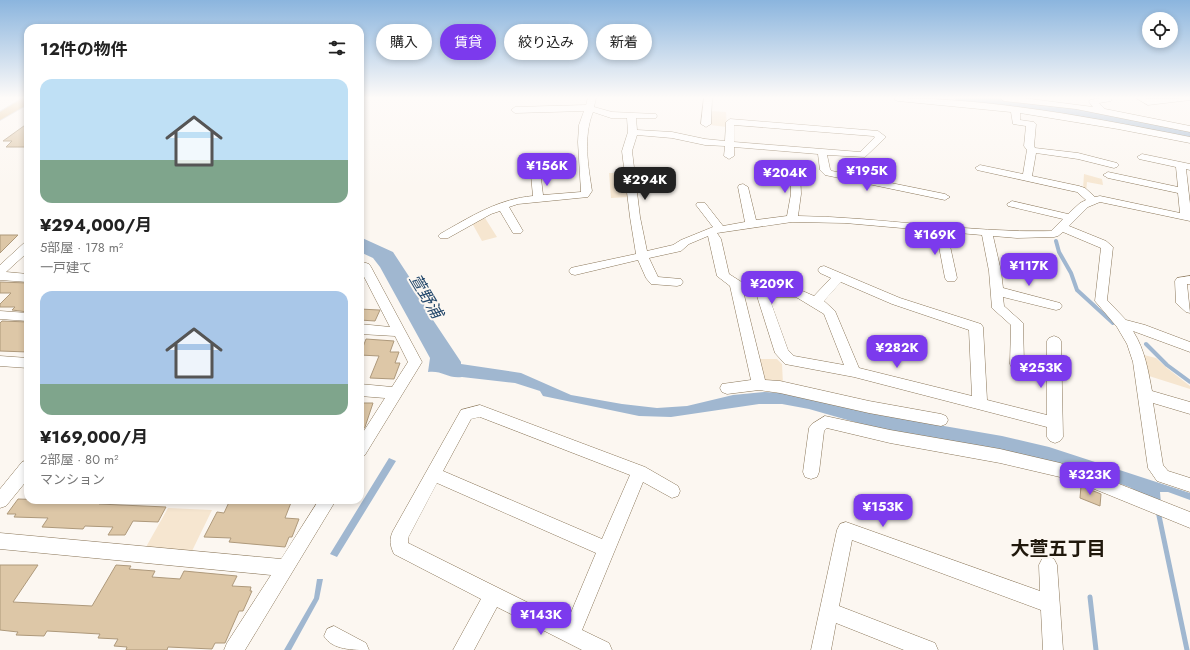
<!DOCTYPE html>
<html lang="ja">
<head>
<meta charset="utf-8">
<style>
  :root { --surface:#fff; --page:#f2f2f2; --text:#222; --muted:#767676; --accent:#7c3aed }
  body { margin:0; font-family:Jost,"Noto Sans JP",sans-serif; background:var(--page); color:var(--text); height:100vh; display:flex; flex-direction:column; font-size:15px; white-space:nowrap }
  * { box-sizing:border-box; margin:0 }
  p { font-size:13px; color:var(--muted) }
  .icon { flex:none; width:22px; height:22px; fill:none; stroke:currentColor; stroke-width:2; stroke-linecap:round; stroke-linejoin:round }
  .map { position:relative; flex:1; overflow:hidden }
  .details { position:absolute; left:24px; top:24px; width:340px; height:480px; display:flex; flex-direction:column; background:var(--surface); border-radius:12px; box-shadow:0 2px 6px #0003 }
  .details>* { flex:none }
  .hud { position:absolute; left:376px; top:24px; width:380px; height:36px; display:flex; gap:8px }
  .fabs { position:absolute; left:1142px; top:12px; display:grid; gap:8px }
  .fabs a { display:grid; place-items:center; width:36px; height:36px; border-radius:50%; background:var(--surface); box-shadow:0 2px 6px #0003; font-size:20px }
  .price { position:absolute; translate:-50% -34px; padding:0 9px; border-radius:8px; background:var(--accent); color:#fff; font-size:13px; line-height:26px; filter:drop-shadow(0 1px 2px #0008) }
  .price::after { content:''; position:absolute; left:50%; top:24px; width:12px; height:9px; margin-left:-6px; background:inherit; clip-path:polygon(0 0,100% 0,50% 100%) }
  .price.selected { background:#222; color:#fff }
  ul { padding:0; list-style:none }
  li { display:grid; align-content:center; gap:8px; height:212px; padding:0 16px }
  li span { display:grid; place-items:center; height:124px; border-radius:12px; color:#555 }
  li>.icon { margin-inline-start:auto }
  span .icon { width:72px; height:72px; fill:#fffc; stroke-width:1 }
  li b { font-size:17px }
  h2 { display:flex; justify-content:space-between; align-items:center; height:48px; padding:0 16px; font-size:17px }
  .pill { padding:0 14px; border-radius:18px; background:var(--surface); box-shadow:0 2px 6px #0003; font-size:14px; line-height:36px }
  .pill.selected { background:var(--accent); color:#fff }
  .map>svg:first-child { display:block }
  .green { fill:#f6e6d0 }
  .water { fill:#a0b7d0 }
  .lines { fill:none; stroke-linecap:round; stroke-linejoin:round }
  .stream-far1 { stroke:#a0b7d0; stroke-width:4 }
  .stream { stroke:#a0b7d0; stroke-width:5 }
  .river { fill:#a0b7d0; fill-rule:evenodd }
  .building { fill:#ddc7a7; stroke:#ae997b }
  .minor-casing { stroke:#8b775a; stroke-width:1 }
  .major-casing { stroke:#d7d5d3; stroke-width:2 }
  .minor { fill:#fff; fill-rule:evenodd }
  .major { fill:#dfbf8c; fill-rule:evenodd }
  .labels { text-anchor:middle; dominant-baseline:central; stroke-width:4; stroke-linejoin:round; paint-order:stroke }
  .water-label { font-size:16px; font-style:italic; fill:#25496c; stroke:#fcf7f1 }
  .near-neighbourhood-label { font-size:19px; font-weight:bold; fill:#20180c; stroke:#fcf7f1 }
</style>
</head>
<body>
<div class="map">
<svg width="1190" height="650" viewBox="0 0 1190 650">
  <rect width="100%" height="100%" fill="#fcf7f1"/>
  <path class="green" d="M710,111L726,112L727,127L710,125Z
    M609,173H625L629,197L611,198Z
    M1084,174L1102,179L1103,185L1087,182L1086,192L1083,189Z
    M485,218L497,237L482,241L472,223Z
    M1144,355L1156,358L1167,368L1190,386V389L1149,376Z
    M757,359H777L782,364L783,384L765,383Z
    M168,508L212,510L192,551L146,547Z"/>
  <path class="water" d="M360,237L393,252L410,278L431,317L461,362V364L521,373L571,395L622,404L657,408L687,406L733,395L764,392L786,393L880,415L1002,436L1049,447L1190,493V500L1168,492H1160L1161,504L1129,487L1067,465L886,431L809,409L782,404H759L671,417L639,416L543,396L540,391L515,383L462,377C448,379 442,370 428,372L430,358L380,267L373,258L360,252Z
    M389,458L396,461L337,557L330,554Z
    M317,579H323L319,599L291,650H284L314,598Z"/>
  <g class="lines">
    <path class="stream-far1" d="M1056,241L1059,252L1071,273L1077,290L1113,323
      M1146,344L1167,365L1190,382"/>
    <path class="stream" d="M1158,511L1187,650
      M1090,597L1096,650"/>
    <path class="river" d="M954,98H993L1092,111L1190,130V140L1092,121L962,103L956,101Z"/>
  </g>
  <path class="building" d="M28,123V147H6L12,141H3Z
    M0,235H18L0,253Z
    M0,282L28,283V312L12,310L15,307H0V304L11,293H0Z
    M360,309L379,310H380L375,321L360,320Z
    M2,321L28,322V352L0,351V323Z
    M366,339L394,341L390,352H399L395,363H400L394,379L370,378L379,356L360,355Z
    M360,403H373L365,427L360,434Z
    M1081,486L1101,494L1100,506L1080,498Z
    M18,499L50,500L48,502L82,503L84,500L101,501L99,504L166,507L158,522L133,521L125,535H108L113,527L85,526L83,529L42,527L48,518L14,517L16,514H7Z
    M230,500H292L285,518L299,519L292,537H289L285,547L229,542L231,538L204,537L217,512L224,513Z
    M0,565H38L13,602L92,606L116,565L131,566L129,569L155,571L152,577L180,579L184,571L237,576L232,586L251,587L250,591H252L243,611H239L225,643H215L212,649L168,647L167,650H126L127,647L114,646L118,639L98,638L100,634L47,631L44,636L16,635L18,632L0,630Z"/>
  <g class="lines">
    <g class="minor-casing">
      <path id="minor" d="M588,98H596L594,107L612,112L656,114L657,116L656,118H636L637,130L672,132L705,139L725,141L726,122L730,119L878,131L886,137L865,157L827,155L830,169L832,171L945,194L950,197L945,200L825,175L820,170L818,154L734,147V156L729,159L724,156L725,146L705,145L672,138L637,135L632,151L640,217L647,251L673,245L681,240L713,227L696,205L697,203H705L723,226L745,222L738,187L739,185L743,184L748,187L756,220L787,216L791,194L790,170L795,167L800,170L801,194L798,216C882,217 967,233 1051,231L1063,219L1008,206L1007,204L1012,201L1068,214L1080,203L1086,200L1077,192L1072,191L977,170L975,168L980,165L1023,174L1027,150L1024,146L1026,126L1013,124L1011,112L898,101L895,100L894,98C991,98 1095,118 1190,137V143L1118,129L1020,113V120L1034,122L1036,124L1034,146L1035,148L1078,153L1117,163L1119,165L1117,167L1114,168L1078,159L1036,153L1032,176L1079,186L1085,188L1095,197L1100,196L1180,213L1178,193L1108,178L1103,175L1108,172L1178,187L1176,167L1139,159L1137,157L1142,154L1190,164V170L1186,169L1190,204V221L1100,202L1088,207L1069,226L1106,241L1113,247L1107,300L1126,320L1145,325L1190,342V352L1133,331C1145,350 1148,370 1152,391L1190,402V414L1153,403L1163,465L1168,471L1190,478V492L1157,481L1148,468L1133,362L1127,344L1117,327L1095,301L1101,248L1063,232L1058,236L1054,237L1017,238L993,236L1001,271L1003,288L1060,303L1062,306L1060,309L1056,310L1003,297L1004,306L1023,323L1024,364L1022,368L1017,369L1012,368L1010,364L1011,325L992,308L989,271L982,235L947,232L957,278L955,281H947L945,278L936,231L845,223L792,222L717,233L721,239L729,274L751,288L798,289L814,296L831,278L820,273L818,270L820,267L824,266L900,298L981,324L983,327L987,400L1047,415V341L1049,338L1054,336L1059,338L1061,341L1063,437L1060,441L1055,443L1050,441L1047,437V427L854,377L785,364L775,353L757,296L744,295L765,380L780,381L869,401L941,414L946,416L948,420L946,424L941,426L869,413L780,393L759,390L727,394L722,392L720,388L722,384L751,380L730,286L717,276L708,236L689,244L681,251L649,258L658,277L681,279L683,282L681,285L677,286L651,284L646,278L638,260L575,275L571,274L569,271L571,268L575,267L636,254L630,217L622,151L628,132L627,118H611L593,112C583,137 588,165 592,191L588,197L518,204L509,207L523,231L521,233H513L500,211L491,214L448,238H440L438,236L440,234C470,217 498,199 533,196L531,175L524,174L523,172L524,170H540L543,195L581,192L578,142L579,125L584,111L515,113L511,110L515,107L586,105ZM734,125L873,136L875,137L860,152L734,142ZM841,282L892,304L969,330L972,396L859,368L835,311L824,301ZM769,297H796L824,314L844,365L794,356L788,350Z
        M704,98H712L711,124L706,127L701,124Z
        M1000,98H1023L1093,107L1089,102L1090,100L1101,98H1111V101L1099,103L1105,109L1190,126V132L1076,109L1004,101Z
        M1136,98H1146L1149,99L1190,98V100L1148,105Z
        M28,242V252L6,272L28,274V282L0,280V265L24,243Z
        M360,261L369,264L371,267L422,362L365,455L360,457V437L385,398L360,396V384L392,387L408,362L395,336L360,334V324L390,327L360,269Z
        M1190,276V284H1187L1190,313L1186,312L1176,303L1175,281L1177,278Z
        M0,311L28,313V321L0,319Z
        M0,356L28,358V368L0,366Z
        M480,405L645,467L678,486L680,491L678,496L672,498L643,482L582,630L609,643L612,650H582L497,607L474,650H453L481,599L394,554C390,546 389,539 393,531L461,410ZM480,417L630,475L602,539L443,471L471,419ZM437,483L596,553L567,622L408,543V538Z
        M825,416L890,430L1000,449L1060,463L1099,476L1190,512V528L1087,486L1060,477L1000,463L890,443L827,428L824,431L819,472L817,477L811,479L805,477L803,472L809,428L812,424Z
        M28,460V479L6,506L0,508V489L22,462Z
        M319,500H336L245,650H224L227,643L271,575L0,549V533L281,559Z
        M846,522L1040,591L1039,565L1042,559L1048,556L1054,559L1057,565L1063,650H1043L1041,610L852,540L839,606L935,643L938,650H904L836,623L831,650H811L837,530L840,524Z
        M334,626L366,643L369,650C353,650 332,650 324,636L327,629Z"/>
    </g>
    <g class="major-casing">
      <path id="major" d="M23,98H28V104L0,120V112Z"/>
    </g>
    <use href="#minor" class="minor"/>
    <use href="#major" class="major"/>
  </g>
  <linearGradient id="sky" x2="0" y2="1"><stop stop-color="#8bb5de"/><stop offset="0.52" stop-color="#fefbf9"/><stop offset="1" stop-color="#fefbf9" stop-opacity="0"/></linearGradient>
  <rect width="1190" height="188" fill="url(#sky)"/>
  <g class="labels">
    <g class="water-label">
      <text transform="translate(426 296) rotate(59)">萱野浦</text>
    </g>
    <g class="near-neighbourhood-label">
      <text x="1058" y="548">大萱五丁目</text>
    </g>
  </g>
</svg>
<div class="fabs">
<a><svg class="icon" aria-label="locate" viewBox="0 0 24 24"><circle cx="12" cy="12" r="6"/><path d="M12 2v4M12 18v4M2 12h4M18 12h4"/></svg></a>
</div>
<b class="price" style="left:547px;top:187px">¥156K</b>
<b class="price" style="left:867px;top:192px">¥195K</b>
<b class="price" style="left:785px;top:194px">¥204K</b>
<b class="price selected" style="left:645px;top:201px">¥294K</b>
<b class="price" style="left:935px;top:256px">¥169K</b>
<b class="price" style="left:1029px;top:287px">¥117K</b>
<b class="price" style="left:772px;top:305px">¥209K</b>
<b class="price" style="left:897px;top:369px">¥282K</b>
<b class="price" style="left:1041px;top:389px">¥253K</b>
<b class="price" style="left:1090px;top:496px">¥323K</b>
<b class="price" style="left:883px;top:528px">¥153K</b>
<b class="price" style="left:541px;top:636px">¥143K</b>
<div class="hud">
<a class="pill">購入</a>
<a class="pill selected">賃貸</a>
<a class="pill">絞り込み</a>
<a class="pill">新着</a>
</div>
<section class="details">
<h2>12件の物件<svg class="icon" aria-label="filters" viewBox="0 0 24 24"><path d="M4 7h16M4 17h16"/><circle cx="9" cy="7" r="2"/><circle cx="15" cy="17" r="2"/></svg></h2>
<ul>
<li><span style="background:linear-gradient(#bfe0f5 65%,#7fa58c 0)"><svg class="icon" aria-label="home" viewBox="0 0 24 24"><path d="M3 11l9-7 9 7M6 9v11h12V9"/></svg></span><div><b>¥294,000/月</b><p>5部屋 · 178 m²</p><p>一戸建て</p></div></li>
<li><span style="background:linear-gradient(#a9c7e8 75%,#7fa58c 0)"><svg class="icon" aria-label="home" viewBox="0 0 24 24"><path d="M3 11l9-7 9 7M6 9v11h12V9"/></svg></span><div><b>¥169,000/月</b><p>2部屋 · 80 m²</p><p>マンション</p></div></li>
</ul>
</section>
</div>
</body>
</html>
